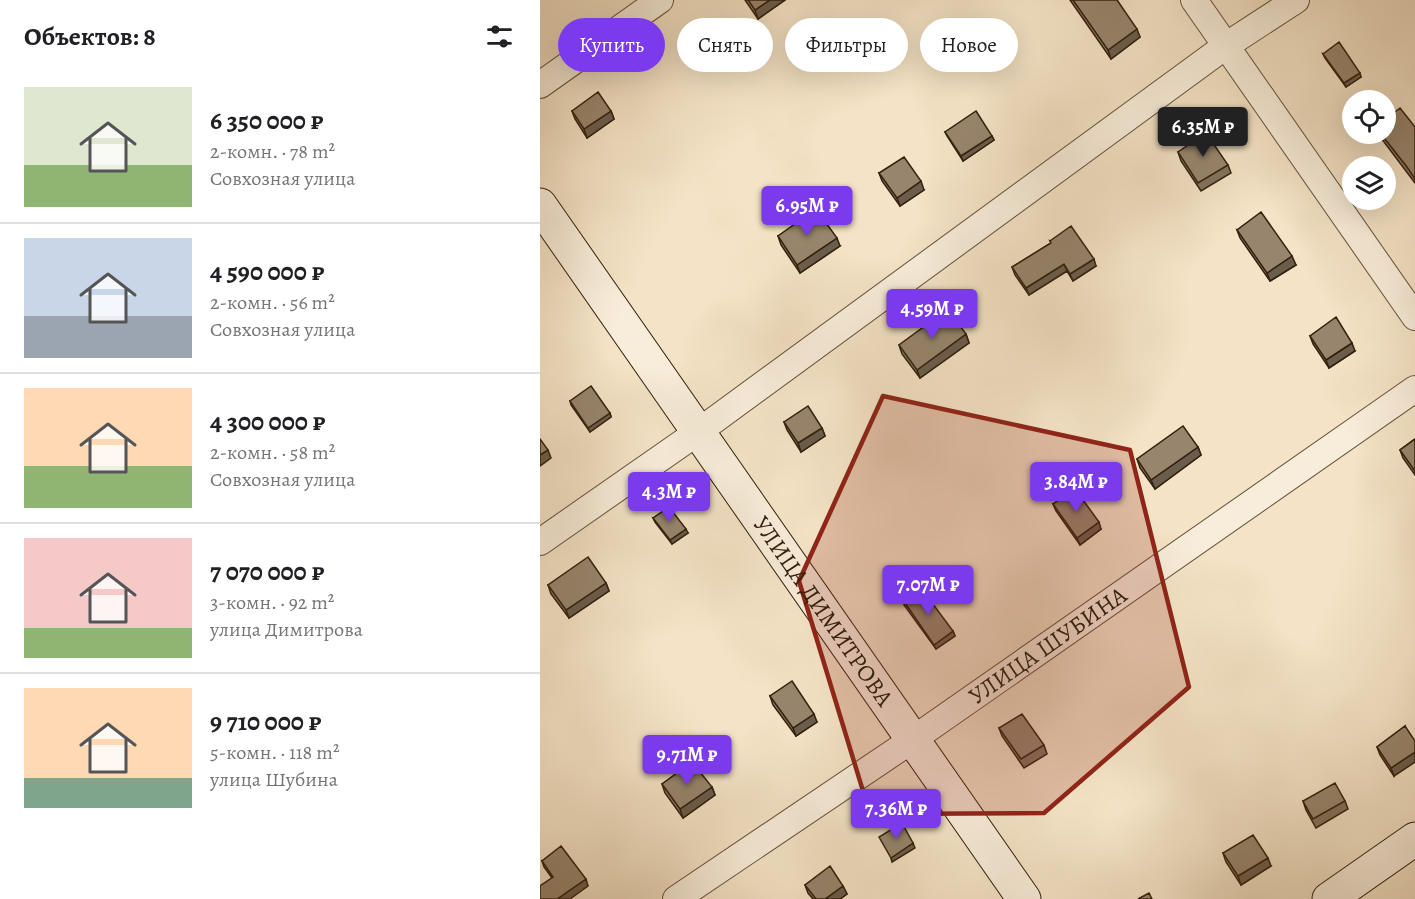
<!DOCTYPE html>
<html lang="ru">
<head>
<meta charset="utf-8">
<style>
  :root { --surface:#fff; --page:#f6f6f6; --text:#202124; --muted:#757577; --line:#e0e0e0; --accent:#7c3aed }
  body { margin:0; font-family:Alegreya,serif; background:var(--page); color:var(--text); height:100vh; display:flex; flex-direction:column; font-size:22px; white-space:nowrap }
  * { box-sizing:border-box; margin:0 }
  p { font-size:20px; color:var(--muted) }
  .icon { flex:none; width:33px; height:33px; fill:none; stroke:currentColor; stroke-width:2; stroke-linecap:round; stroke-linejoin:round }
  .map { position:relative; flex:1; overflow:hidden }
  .details { display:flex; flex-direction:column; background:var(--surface); width:540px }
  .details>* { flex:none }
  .top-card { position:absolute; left:18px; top:18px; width:570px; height:54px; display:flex; gap:12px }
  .controls { position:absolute; left:802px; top:90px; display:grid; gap:12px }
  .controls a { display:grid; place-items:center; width:54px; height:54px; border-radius:50%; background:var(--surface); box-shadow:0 6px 24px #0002; font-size:30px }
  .price { position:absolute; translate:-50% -51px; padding:0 14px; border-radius:6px; background:var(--accent); color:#fff; font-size:20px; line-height:39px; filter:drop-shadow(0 2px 3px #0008) }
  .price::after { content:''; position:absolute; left:50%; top:36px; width:18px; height:14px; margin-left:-9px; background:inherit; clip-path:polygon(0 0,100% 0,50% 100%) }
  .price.on { background:#222; color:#fff }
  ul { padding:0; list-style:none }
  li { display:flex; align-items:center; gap:18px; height:150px; padding:0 24px }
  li+li { border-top:2px solid var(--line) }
  li span { display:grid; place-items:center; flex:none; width:168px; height:120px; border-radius:0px; color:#555 }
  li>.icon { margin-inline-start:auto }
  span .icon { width:72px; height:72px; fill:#fffc; stroke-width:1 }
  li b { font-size:26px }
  h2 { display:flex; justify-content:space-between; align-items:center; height:72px; padding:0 24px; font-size:26px }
  .chip { padding:0 21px; border-radius:27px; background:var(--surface); box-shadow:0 6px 24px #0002; font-size:21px; line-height:54px }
  .chip.on { background:var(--accent); color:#fff }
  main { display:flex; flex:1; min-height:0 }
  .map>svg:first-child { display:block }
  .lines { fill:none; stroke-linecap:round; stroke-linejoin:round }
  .street-casing { stroke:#63513b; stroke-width:28 }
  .secondary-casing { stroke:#33200d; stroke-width:35 }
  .street { stroke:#f8edda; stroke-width:26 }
  .secondary { stroke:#f8edda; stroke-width:33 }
  .wall { fill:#82725e; stroke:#33200d; stroke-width:1.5 }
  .shaded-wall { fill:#6a5d4c; stroke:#33200d; stroke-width:1.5 }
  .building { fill:#97856d; stroke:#33200d; stroke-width:1.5 }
  .marked { fill:#8f2418; fill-opacity:0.2; stroke:#8f2418; stroke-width:4.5; stroke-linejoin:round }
  .labels { text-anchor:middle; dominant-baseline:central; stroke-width:5; stroke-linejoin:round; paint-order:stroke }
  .street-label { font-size:24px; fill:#33200d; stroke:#f8edda }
</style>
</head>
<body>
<main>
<section class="details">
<h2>Объектов: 8<svg class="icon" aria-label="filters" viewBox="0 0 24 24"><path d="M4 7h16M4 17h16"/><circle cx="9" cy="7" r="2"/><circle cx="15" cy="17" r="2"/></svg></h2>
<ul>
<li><span style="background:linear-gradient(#dfe7d0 65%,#8fb573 0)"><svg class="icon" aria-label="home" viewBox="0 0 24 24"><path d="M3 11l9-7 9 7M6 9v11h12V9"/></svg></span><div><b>6 350 000 ₽</b><p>2-комн. · 78 m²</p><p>Совхозная улица</p></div></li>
<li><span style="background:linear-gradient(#c9d6e8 65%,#9aa5b1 0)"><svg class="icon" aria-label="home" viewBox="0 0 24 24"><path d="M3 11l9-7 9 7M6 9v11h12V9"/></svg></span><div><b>4 590 000 ₽</b><p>2-комн. · 56 m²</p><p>Совхозная улица</p></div></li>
<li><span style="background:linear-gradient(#ffd9b3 65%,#8fb573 0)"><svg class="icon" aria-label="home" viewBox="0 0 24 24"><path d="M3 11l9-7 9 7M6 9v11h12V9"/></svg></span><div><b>4 300 000 ₽</b><p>2-комн. · 58 m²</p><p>Совхозная улица</p></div></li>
<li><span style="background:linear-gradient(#f6c9c9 75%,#8fb573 0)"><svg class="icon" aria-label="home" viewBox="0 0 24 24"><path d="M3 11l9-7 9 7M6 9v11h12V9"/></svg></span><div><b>7 070 000 ₽</b><p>3-комн. · 92 m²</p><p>улица Димитрова</p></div></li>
<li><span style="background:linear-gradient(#ffd9b3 75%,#7fa58c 0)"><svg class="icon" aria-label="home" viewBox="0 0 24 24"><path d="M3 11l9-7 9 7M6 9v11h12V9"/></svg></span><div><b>9 710 000 ₽</b><p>5-комн. · 118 m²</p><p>улица Шубина</p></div></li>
</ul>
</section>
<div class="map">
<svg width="875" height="899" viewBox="0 0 875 899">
  <rect width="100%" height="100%" fill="#f4e3c6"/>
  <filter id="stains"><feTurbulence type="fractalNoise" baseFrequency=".00333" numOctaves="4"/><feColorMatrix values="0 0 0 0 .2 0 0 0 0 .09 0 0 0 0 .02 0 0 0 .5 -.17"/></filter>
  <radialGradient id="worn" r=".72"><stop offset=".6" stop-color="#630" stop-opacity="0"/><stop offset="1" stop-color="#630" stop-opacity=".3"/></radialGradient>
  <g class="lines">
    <g class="street-casing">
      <g id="street">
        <path d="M654,0L875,317"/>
        <path d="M0,85L120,0"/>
        <path d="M0,542L158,432L687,45L756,0"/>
        <path id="s1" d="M136,899L372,740L875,389"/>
      </g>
    </g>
    <g class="secondary-casing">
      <g id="secondary">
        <path id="s2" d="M0,205L484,899"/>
        <path d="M789,899L875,839"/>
      </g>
    </g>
    <use href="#street" class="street"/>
    <use href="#secondary" class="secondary"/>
  </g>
  <path class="wall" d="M205,0H245L218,19Z
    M530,0H577L600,37L571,59Z
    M783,54L821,77L806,87L785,58Z
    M32,111H71L74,119L47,138L35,119Z
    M875,127V183L838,134H846Z
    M405,132L452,136L454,140L423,161L407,136Z
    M638,152L688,165L691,173L661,191L641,161Z
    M339,173L384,190L360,206L342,181Z
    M697,230L756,265L730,281L700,238Z
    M238,236L300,246L260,273L241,245Z
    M510,241L556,266L533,281L527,271L489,295L475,275L472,267L511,243Z
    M426,334L429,343L380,378L362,354L359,345Z
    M770,336L815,351L789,368L773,344Z
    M30,401L70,413L71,417L50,432L31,405Z
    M244,422L282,428L285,436L261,452L247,430Z
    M875,439V475L863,458L860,450Z
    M658,447L661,455L615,489L600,468L597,459Z
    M513,504L561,529L540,545L516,511Z
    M113,518L148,533L132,544L115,522Z
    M66,583L69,591L29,618L11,594L8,585Z
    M363,600L413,631L415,636L396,649L364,605Z
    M230,696L277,722L256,736L233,705Z
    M865,726L854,776L840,755L837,747Z
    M459,728L504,745L507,754L484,768L462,736Z
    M122,784L172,787L175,795L143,818L125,793Z
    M763,801H805L808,809L776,828L766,810Z
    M683,853L731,866L701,885L686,862Z
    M2,861L48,886L12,878L4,867Z
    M265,885L303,886L307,894L300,899H273L268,893Z"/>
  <path class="shaded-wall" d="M230,0H245L218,19L215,10Z
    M597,29L600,37L571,59L568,50Z
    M820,73L821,77L806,87L804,83Z
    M71,111L74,119L47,138L44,129Z
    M452,136L454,140L423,161L421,156Z
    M381,181L384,190L360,206L357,198Z
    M297,238L300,246L260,273L257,265Z
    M752,256L756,265L730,281L727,273Z
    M554,259L556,266L533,281L530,274Z
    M524,264L527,271L489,295L486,288Z
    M426,334L429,343L380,378L377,370Z
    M812,343L815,351L789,368L786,360Z
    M70,413L71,417L50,432L48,428Z
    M282,428L285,436L261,452L258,443Z
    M658,447L661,455L615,489L611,480Z
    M8,450L11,458L0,466V455Z
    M559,522L561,529L540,545L537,538Z
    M146,529L148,533L132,544L130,540Z
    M66,583L69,591L29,618L26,610Z
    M413,631L415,636L396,649L394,645Z
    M274,714L277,722L256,736L253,728Z
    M875,752V762L854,776L851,768Z
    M172,787L175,795L143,818L140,809Z
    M373,843L375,848L352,862L351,858Z
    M728,858L731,866L701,885L698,876Z
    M46,879L48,886L30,899H17Z
    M303,886L307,894L300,899H285Z"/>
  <path class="building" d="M208,0H230L215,10Z
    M533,0H577L597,29L568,50Z
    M799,42L820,73L804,83L783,54Z
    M58,92L71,111L44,129L32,111Z
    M860,108L875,127V179L867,167L841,134H846V119Z
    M436,111L452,136L421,156L405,132Z
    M666,133L688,165L658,183L638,152Z
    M364,157L381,181L357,198L339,173Z
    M276,209L297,238L257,265L238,236Z
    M721,212L752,256L727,273L697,230Z
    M531,226L554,259L530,274L524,264L486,288L472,267L511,243L510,241Z
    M408,309L426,334L377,370L359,345Z
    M796,317L812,343L786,360L770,336Z
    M51,386L70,413L48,428L30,401Z
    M268,406L282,428L258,443L244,422Z
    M643,426L658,447L611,480L597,459Z
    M0,439L8,450L0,455Z
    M875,439V471L860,450Z
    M535,489L559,522L537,538L513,504Z
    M129,507L146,529L130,540L113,518Z
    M48,557L66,583L26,610L8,585Z
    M381,588L413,631L394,645L363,600Z
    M252,681L274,714L253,728L230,696Z
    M482,714L504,745L481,759L459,728Z
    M865,726L875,741V752L851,768L837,747Z
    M152,762L172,787L140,809L122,784Z
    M795,783L805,801L773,819L763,801Z
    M362,823L373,843L351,858L339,837Z
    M713,835L728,858L698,876L683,853Z
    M21,846L46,879L17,899H0V886L13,877L2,861Z
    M290,866L303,886L285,899H276L265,885Z
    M609,893L612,899H598Z"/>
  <path class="marked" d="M343,396L590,450L649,687L504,813L330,814L259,581Z"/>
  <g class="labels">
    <g class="street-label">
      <text stroke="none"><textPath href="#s2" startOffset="495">УЛИЦА ДИМИТРОВА</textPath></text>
      <text stroke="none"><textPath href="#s1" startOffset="450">УЛИЦА ШУБИНА</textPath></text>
    </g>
  </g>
  <rect width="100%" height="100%" filter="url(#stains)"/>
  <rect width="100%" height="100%" fill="url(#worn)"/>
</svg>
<div class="controls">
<a><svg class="icon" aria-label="locate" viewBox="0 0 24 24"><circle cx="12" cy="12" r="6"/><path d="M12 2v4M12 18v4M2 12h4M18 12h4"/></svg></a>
<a><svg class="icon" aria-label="layers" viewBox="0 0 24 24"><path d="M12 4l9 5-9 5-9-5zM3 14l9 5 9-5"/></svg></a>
</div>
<b class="price on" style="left:663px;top:158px">6.35M ₽</b>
<b class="price" style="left:267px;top:237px">6.95M ₽</b>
<b class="price" style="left:392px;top:340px">4.59M ₽</b>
<b class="price" style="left:536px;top:513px">3.84M ₽</b>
<b class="price" style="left:129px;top:523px">4.3M ₽</b>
<b class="price" style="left:388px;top:616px">7.07M ₽</b>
<b class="price" style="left:147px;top:786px">9.71M ₽</b>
<b class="price" style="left:356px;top:840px">7.36M ₽</b>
<div class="top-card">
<a class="chip on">Купить</a>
<a class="chip">Снять</a>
<a class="chip">Фильтры</a>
<a class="chip">Новое</a>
</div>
</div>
</main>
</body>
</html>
